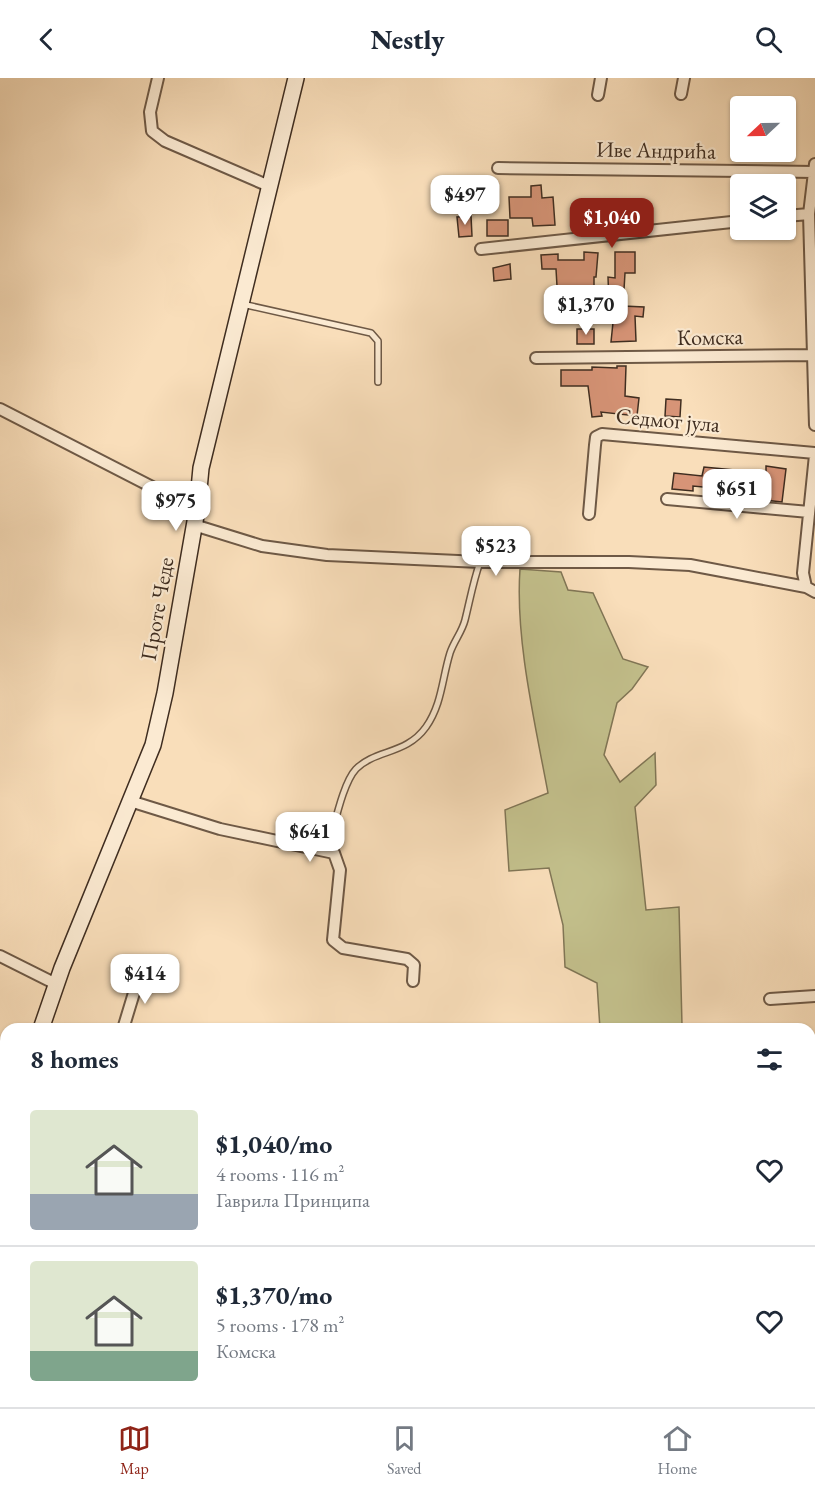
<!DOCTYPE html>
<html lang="en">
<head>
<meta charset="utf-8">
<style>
  :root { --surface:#fff; --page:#f2f2f3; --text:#1f2937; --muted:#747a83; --line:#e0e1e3; --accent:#8f2418 }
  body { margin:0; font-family:"EB Garamond",serif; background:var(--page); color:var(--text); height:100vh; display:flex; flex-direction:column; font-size:22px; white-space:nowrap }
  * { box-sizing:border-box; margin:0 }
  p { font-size:20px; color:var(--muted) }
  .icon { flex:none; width:33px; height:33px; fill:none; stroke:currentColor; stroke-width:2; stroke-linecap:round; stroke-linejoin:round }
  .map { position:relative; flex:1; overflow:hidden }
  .side { position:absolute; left:0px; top:945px; width:816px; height:384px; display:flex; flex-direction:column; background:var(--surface); border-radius:18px 18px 0 0; box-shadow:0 2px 4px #0004 }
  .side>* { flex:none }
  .needle { width:39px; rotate:248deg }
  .buttons { position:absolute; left:730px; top:18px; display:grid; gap:12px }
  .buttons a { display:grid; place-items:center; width:66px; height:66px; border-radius:6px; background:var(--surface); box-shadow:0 2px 4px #0004; font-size:30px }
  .price { position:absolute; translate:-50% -51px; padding:0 14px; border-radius:12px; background:#fff; color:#222; font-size:20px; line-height:39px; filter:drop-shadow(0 2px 3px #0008) }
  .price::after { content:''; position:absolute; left:50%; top:36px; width:18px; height:14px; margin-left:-9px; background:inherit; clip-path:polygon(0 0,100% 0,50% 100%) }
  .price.on { background:var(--accent); color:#fff }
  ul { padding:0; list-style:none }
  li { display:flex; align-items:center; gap:18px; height:150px; padding:0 30px }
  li+li { border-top:2px solid var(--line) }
  li span { display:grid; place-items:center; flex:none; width:168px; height:120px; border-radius:6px; color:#555 }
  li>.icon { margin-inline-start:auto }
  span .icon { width:72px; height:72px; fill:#fffc; stroke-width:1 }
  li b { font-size:26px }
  h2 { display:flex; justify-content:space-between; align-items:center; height:72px; padding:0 30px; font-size:26px }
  header { display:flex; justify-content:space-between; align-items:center; height:78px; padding:0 30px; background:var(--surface); font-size:27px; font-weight:800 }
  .menu { display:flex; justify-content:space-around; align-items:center; height:84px; border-top:2px solid var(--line); background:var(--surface); font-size:16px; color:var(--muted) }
  .menu a { display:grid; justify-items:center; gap:3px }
  .menu .on { color:var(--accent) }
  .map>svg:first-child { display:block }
  .green { fill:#c3c08c; stroke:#817656; stroke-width:1.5 }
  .building { fill:#d79477; stroke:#3f2d20; stroke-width:1.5 }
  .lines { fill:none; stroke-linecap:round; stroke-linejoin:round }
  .lane-casing { stroke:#6e5946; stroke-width:8 }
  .street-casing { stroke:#6e5946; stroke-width:14 }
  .secondary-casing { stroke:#3f2d20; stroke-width:18 }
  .lane { stroke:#fbead2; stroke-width:5 }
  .street { stroke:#fbead2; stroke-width:10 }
  .secondary { stroke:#fbead2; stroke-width:15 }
  .labels { text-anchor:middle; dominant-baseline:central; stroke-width:4.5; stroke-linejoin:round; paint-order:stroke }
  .street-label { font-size:22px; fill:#3f2d20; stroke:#fbead2 }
</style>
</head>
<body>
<header><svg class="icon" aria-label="back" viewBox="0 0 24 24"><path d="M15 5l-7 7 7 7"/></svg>Nestly<svg class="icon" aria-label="search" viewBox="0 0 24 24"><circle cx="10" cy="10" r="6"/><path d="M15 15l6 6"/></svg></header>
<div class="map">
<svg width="815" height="1329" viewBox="0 0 815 1329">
  <rect width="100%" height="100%" fill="#f9deba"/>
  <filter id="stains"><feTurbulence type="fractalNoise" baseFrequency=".00333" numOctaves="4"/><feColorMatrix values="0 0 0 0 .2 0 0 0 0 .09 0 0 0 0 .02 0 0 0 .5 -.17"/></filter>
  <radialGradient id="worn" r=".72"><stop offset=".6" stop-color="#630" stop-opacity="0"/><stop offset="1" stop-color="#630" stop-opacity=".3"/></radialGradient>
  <path class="green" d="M520,491L561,494L568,512L593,515L623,581L648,589L632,611L617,625L604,677L620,704L655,675L656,707L635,729L646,832L679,829L682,947H644V951H600L597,905L565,889L563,847L549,790L509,793L505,732L548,715C535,645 515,561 520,491Z
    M186,1323H735L737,1329H185Z"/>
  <path class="building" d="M541,107L542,120L553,119L555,147L533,148L532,140H510L509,119H531V108Z
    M471,138L472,158L459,159L457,139Z
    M487,142H508V158H487Z
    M584,174L598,175L596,199H594V225L582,224L583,234H574L573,223H564V208H557L556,191H542L541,177L558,176V182H584Z
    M615,174H635V195H625L623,228L644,229L643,239L635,238L636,263L611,264L615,225H609L608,199L615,200Z
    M510,186L511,201L494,203L493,190Z
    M577,251H594V266H577Z
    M617,288H626L625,318L639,320L637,338L601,334L602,338L592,339L588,308H561V292H592V289L617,290Z
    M666,321L681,322L680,339L665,338Z
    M766,388L786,391L782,424L764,422L766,415L693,408V413L672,411L674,395L702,398L704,389L766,395Z"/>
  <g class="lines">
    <g class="lane-casing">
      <path id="lane" d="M242,226L371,255L378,263V304
        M327,772C334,751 342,706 356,691C376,671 406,677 426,649C442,626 442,601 450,575C454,563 462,554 465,542C470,522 473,504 480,484
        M0,1013L6,1015
        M93,1323L117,1329
        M247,1329L248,1323
        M289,1329L290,1323"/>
    </g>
    <g class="street-casing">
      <path id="street" d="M158,0L150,34L152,53L165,63L269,108
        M681,16L684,0
        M598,17L601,0
        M815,86L809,136L815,347
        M498,90L814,94
        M786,138L809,136
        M481,171L741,143
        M536,280L812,277
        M0,331L197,432
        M815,377L803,495L806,509L815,514
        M667,421L809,434
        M589,436L595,367L596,359L602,356L815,375
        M194,447L262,468L327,477L480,484H629L690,487L806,509
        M130,723L220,751L334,775L340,792L333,862L343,870L407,881L414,887L413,903
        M0,878L56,906
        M770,921L815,918
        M123,951L140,895
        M810,990H815
        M810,1124H815
        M810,1260H815"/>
    </g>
    <g class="secondary-casing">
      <path id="secondary" d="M41,951L62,890L153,667L165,615L197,432L201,390L296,0
        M0,1070L6,1052
        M0,1101L6,1106
        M67,1323V1329"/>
    </g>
    <use href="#lane" class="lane"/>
    <use href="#street" class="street"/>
    <use href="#secondary" class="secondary"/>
  </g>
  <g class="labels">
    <g class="street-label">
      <text transform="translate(656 72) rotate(1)">Иве Андрића</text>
      <text transform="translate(710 259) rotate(-1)">Комска</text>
      <text transform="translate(668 342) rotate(5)">Седмог јула</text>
      <text transform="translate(157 531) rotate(-80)">Проте Чеде</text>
    </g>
  </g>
  <rect width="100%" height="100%" filter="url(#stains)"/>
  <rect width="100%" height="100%" fill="url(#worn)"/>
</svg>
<div class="buttons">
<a><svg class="needle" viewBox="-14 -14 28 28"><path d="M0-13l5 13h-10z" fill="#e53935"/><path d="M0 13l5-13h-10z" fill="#747a83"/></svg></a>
<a><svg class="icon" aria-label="layers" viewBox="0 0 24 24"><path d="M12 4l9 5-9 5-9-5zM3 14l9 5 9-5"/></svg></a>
</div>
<b class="price" style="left:465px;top:148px">$497</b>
<b class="price on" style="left:612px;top:171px">$1,040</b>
<b class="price" style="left:586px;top:258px">$1,370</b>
<b class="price" style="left:737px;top:442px">$651</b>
<b class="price" style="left:176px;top:454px">$975</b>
<b class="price" style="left:496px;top:499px">$523</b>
<b class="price" style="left:310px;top:785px">$641</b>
<b class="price" style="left:145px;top:927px">$414</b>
<section class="side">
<h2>8 homes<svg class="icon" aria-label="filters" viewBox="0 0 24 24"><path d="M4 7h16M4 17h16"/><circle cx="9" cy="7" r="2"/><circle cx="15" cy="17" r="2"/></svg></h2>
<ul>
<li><span style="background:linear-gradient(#dfe7d0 70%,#9aa5b1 0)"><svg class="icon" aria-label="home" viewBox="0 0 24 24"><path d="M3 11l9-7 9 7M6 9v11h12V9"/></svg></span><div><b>$1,040/mo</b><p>4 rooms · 116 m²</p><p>Гаврила Принципа</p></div><svg class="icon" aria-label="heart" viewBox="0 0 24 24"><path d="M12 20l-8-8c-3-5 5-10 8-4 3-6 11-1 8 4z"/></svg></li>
<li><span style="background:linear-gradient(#dfe7d0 75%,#7fa58c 0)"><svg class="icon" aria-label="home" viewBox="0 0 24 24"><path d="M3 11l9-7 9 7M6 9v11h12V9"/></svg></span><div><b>$1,370/mo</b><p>5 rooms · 178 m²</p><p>Комска</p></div><svg class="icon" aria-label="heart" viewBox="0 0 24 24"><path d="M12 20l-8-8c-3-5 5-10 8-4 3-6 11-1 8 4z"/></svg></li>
</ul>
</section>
</div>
<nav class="menu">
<a class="on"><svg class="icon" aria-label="map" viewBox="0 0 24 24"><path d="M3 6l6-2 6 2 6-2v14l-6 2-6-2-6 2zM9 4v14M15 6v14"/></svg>Map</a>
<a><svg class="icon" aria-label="saved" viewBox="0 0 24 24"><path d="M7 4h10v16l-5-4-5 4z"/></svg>Saved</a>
<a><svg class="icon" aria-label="home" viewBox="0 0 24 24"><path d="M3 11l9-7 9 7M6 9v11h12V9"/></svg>Home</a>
</nav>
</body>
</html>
